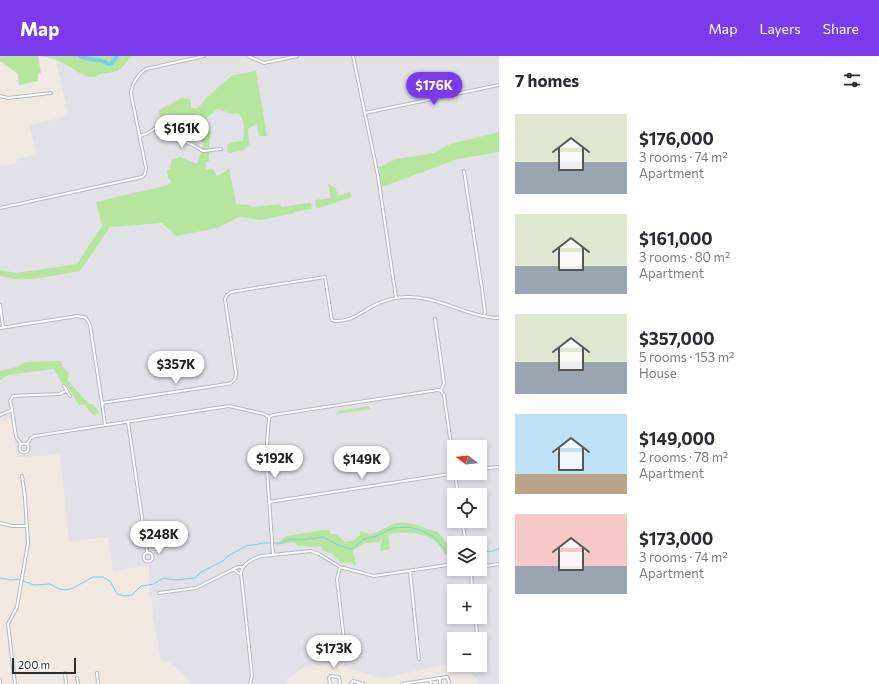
<!DOCTYPE html>
<html lang="en">
<head>
<meta charset="utf-8">
<style>
  :root { --surface:#fff; --page:#f7f7f7; --text:#2b2b33; --muted:#7c7c81; --accent:#7c3aed }
  body { margin:0; font-family:Commissioner,sans-serif; background:var(--page); color:var(--text); height:100vh; display:flex; flex-direction:column; font-size:15px; white-space:nowrap }
  * { box-sizing:border-box; margin:0 }
  p { font-size:13px; color:var(--muted) }
  .icon { flex:none; width:22px; height:22px; fill:none; stroke:currentColor; stroke-width:2; stroke-linecap:round; stroke-linejoin:round }
  .map { position:relative; flex:1; overflow:hidden }
  .details { display:flex; flex-direction:column; background:var(--surface); width:380px }
  .details>* { flex:none }
  .needle { width:26px; rotate:286deg }
  .fabs { position:absolute; left:447px; top:384px; display:grid; gap:8px }
  .fabs a { display:grid; place-items:center; width:40px; height:40px; border-radius:0px; background:var(--surface); box-shadow:0 2px 6px #0003; font-size:20px }
  .scale { position:absolute; left:12px; bottom:10px; width:64px; box-sizing:border-box; padding-left:4px; border:2px solid #2e2e2e; border-top:0; font-size:11px; line-height:14px; white-space:nowrap; color:#2e2e2e; -webkit-text-stroke:3px #fff; paint-order:stroke }
  .price { position:absolute; translate:-50% -34px; padding:0 9px; border-radius:14px; background:#fff; color:#222; font-size:13px; line-height:26px; filter:drop-shadow(0 1px 2px #0008) }
  .price::after { content:''; position:absolute; left:50%; top:24px; width:12px; height:9px; margin-left:-6px; background:inherit; clip-path:polygon(0 0,100% 0,50% 100%) }
  .price.current { background:var(--accent); color:#fff }
  ul { padding:0; list-style:none }
  li { display:flex; align-items:center; gap:12px; height:100px; padding:0 16px }
  li span { display:grid; place-items:center; flex:none; width:112px; height:80px; border-radius:0px; color:#555 }
  li>.icon { margin-inline-start:auto }
  span .icon { width:48px; height:48px; fill:#fffc; stroke-width:1 }
  li b { font-size:17px }
  h2 { display:flex; justify-content:space-between; align-items:center; height:48px; padding:0 16px; font-size:17px }
  header { display:flex; align-items:center; gap:24px; box-sizing:border-box; height:56px; padding:0 20px; background:var(--accent); color:#fff }
  header strong { font-size:19px }
  nav { display:flex; gap:22px; margin-inline-start:auto; font-size:14px }
  main { display:flex; flex:1; min-height:0 }
  .map>svg:first-child { display:block }
  .industrial { fill:#e3e1e8; fill-rule:evenodd }
  .green { fill:#b6e59e }
  .lines { fill:none; stroke-linecap:round; stroke-linejoin:round }
  .stream { stroke:#75cff0; stroke-width:1 }
  .river { stroke:#75cff0; stroke-width:4 }
  .minor-casing { stroke:#b4b7c1; stroke-width:4 }
  .minor { stroke:#fff; stroke-width:2 }
</style>
</head>
<body>
<header>
<strong>Map</strong>
<nav><a>Map</a><a>Layers</a><a>Share</a></nav>
</header>
<main>
<div class="map">
<svg width="499" height="628" viewBox="0 0 499 628">
  <rect width="100%" height="100%" fill="#efe9e1"/>
  <path class="industrial" d="M132,0H499V76L450,88L434,97L396,103L379,112L383,131L458,103L499,96V628H478L477,622L470,618H455L454,612L443,609L383,622L332,608L302,612L290,621L287,624L288,628H190L186,620L175,611L168,606L161,605L153,561L152,546L149,538V509L113,515L108,481L69,486L60,399L17,401L12,360L0,365V110L17,107L16,103L36,99L30,69L68,60L56,3L65,8L72,14L97,19L124,11ZM454,391H480V417H454ZM454,439H480V465H454ZM454,487H480V513H454ZM454,535H480V561H454ZM454,583H480V609H454Z"/>
  <path class="green" d="M0,0H38L41,17L38,18V25L19,29L18,18L0,5Z
    M42,0H132C126,6 124,12 116,15C109,18 100,16 95,21C83,22 73,12 63,7C56,3 49,2 42,0Z
    M256,15L267,80H259L257,68L248,73L249,89L244,94L228,97L227,89L233,86L243,85C244,74 246,65 238,57L232,58L218,53L207,61L206,67L211,76L209,87V105L206,106V114L213,113L217,120L225,116L229,112L236,148L251,149L252,151L280,148L282,151L307,147H311L312,153L294,156V157L261,164L239,161L217,172L176,180L162,167L110,171L80,215C54,219 26,228 0,220V214L17,217L77,208L102,170L96,146L168,129L172,126L168,122L167,114L170,113L171,104L180,101L197,108L203,89L200,80H193L192,87L183,85V83L190,81L186,61L177,64L178,71L172,70L169,73C160,68 159,64 159,54L182,42L191,43V52H198L208,40L233,19Z
    M499,76V96L458,103L382,131L379,111L396,103L434,97L450,88Z
    M328,128L336,132L337,139H341L350,136L352,141L319,152L316,151L315,144L331,142Z
    M61,305L62,310L69,317L68,325L89,348H93L98,354L99,357L93,359L85,349H79L66,328L63,329L54,313L8,319L0,324V315L16,311L26,306Z
    M368,350L371,353L336,358L339,355Z
    M395,467C413,465 422,472 438,476L454,497V501L451,503L450,501C442,498 442,491 436,486C422,475 400,475 384,479H388L390,493L380,495L383,479L381,485C375,487 370,487 365,487C361,488 356,493 353,495L356,508L355,510L351,506L341,507L331,497L322,494V491L320,490C314,493 305,489 298,490L294,486L276,489L286,480L324,474H329L331,478H336L345,486C355,485 354,484 360,479V475L369,478L375,477Z"/>
  <g class="lines">
    <path class="stream" d="M480,496L494,495L499,492
      M0,522L11,524L18,523L34,529L50,528L59,533L66,534L73,532L93,521H103L110,525L117,538L125,540L132,539L141,530L154,528L163,522L175,524L195,522L201,516L223,505L228,500L246,490L264,487H281L290,483L301,484L323,481L338,489L350,493L353,492L364,483L376,480L393,472L409,471L420,474L434,481L449,498L454,499"/>
    <path class="river" d="M80,0C91,6 98,0 108,8H111L117,0"/>
    <g class="minor-casing">
      <path id="minor" d="M248,0L264,7L297,0
        M353,0L378,120L396,242
        M0,40L8,42L51,37
        M365,57L499,29
        M158,67L159,70L172,80L193,89L203,95L221,93
        M140,80L148,77L159,70
        M464,115L482,233L485,256L484,260
        M0,152L142,121L145,118L146,112L131,38C131,29 139,17 146,13L204,0
        M0,249L3,271
        M435,263L444,327L441,335
        M0,272L78,260L86,262L90,269L102,347L227,328C233,327 236,323 236,317L225,243L227,239L231,236L325,221L331,259L332,264L335,265C352,266 362,255 377,248C386,244 396,241 406,241C439,240 467,261 499,262
        M64,330L70,340
        M102,347L105,369
        M12,353L10,345L13,340L59,338L66,335
        M0,359L12,354L16,381L21,388
        M269,361L273,359L438,334L441,335L444,339L454,410
        M269,361L266,401L273,499
        M128,366L147,496
        M19.5 392a4.5 4.5 0 1 1 9 0a4.5 4.5 0 1 1-9 0Z
        M27,388L31,382L35,380L229,350L264,358L269,361
        M480,413L499,411
        M455,417L458,439
        M269,446L456,417
        M462,465L466,487
        M0,467L12,470H27
        M143.5 501a4.5 4.5 0 1 1 9 0a4.5 4.5 0 1 1-9 0Z
        M340,511L337,523L346,601
        M480,511L499,508
        M233,513L241,519
        M471,513L472,535
        M410,515L419,603
        M159,537L196,532L238,511H243
        M475,561L478,583
        M480,604V608
        M65,617L66,628
        M97,617L98,628
        M77,622L78,628
        M440,622V628
        M0,624V628
        M430,624L431,628
        M15,628L8,568L17,551L28,487L25,442L22,420
        M250,628L252,619L241,517C242,508 253,502 262,500L311,495L319,498L340,511L374,520L454,508
        M330,628L329,622L331,620L339,621L340,628
        M351,628L353,625L363,628
        M402,628L447,621L448,623L449,628"/>
    </g>
    <use href="#minor" class="minor"/>
  </g>
</svg>
<div class="fabs">
<a><svg class="needle" viewBox="-14 -14 28 28"><path d="M0-13l5 13h-10z" fill="#e53935"/><path d="M0 13l5-13h-10z" fill="#7c7c81"/></svg></a>
<a><svg class="icon" aria-label="locate" viewBox="0 0 24 24"><circle cx="12" cy="12" r="6"/><path d="M12 2v4M12 18v4M2 12h4M18 12h4"/></svg></a>
<a><svg class="icon" aria-label="layers" viewBox="0 0 24 24"><path d="M12 4l9 5-9 5-9-5zM3 14l9 5 9-5"/></svg></a>
<a>+</a>
<a>−</a>
</div>
<div class="scale">200 m</div>
<b class="price current" style="left:434px;top:50px">$176K</b>
<b class="price" style="left:182px;top:93px">$161K</b>
<b class="price" style="left:176px;top:329px">$357K</b>
<b class="price" style="left:275px;top:423px">$192K</b>
<b class="price" style="left:362px;top:424px">$149K</b>
<b class="price" style="left:159px;top:499px">$248K</b>
<b class="price" style="left:334px;top:613px">$173K</b>
</div>
<section class="details">
<h2>7 homes<svg class="icon" aria-label="filters" viewBox="0 0 24 24"><path d="M4 7h16M4 17h16"/><circle cx="9" cy="7" r="2"/><circle cx="15" cy="17" r="2"/></svg></h2>
<ul>
<li><span style="background:linear-gradient(#dfe7d0 60%,#9aa5b1 0)"><svg class="icon" aria-label="home" viewBox="0 0 24 24"><path d="M3 11l9-7 9 7M6 9v11h12V9"/></svg></span><div><b>$176,000</b><p>3 rooms · 74 m²</p><p>Apartment</p></div></li>
<li><span style="background:linear-gradient(#dfe7d0 65%,#9aa5b1 0)"><svg class="icon" aria-label="home" viewBox="0 0 24 24"><path d="M3 11l9-7 9 7M6 9v11h12V9"/></svg></span><div><b>$161,000</b><p>3 rooms · 80 m²</p><p>Apartment</p></div></li>
<li><span style="background:linear-gradient(#dfe7d0 60%,#9aa5b1 0)"><svg class="icon" aria-label="home" viewBox="0 0 24 24"><path d="M3 11l9-7 9 7M6 9v11h12V9"/></svg></span><div><b>$357,000</b><p>5 rooms · 153 m²</p><p>House</p></div></li>
<li><span style="background:linear-gradient(#bfe0f5 75%,#b9a48a 0)"><svg class="icon" aria-label="home" viewBox="0 0 24 24"><path d="M3 11l9-7 9 7M6 9v11h12V9"/></svg></span><div><b>$149,000</b><p>2 rooms · 78 m²</p><p>Apartment</p></div></li>
<li><span style="background:linear-gradient(#f6c9c9 65%,#9aa5b1 0)"><svg class="icon" aria-label="home" viewBox="0 0 24 24"><path d="M3 11l9-7 9 7M6 9v11h12V9"/></svg></span><div><b>$173,000</b><p>3 rooms · 74 m²</p><p>Apartment</p></div></li>
</ul>
</section>
</main>
</body>
</html>
